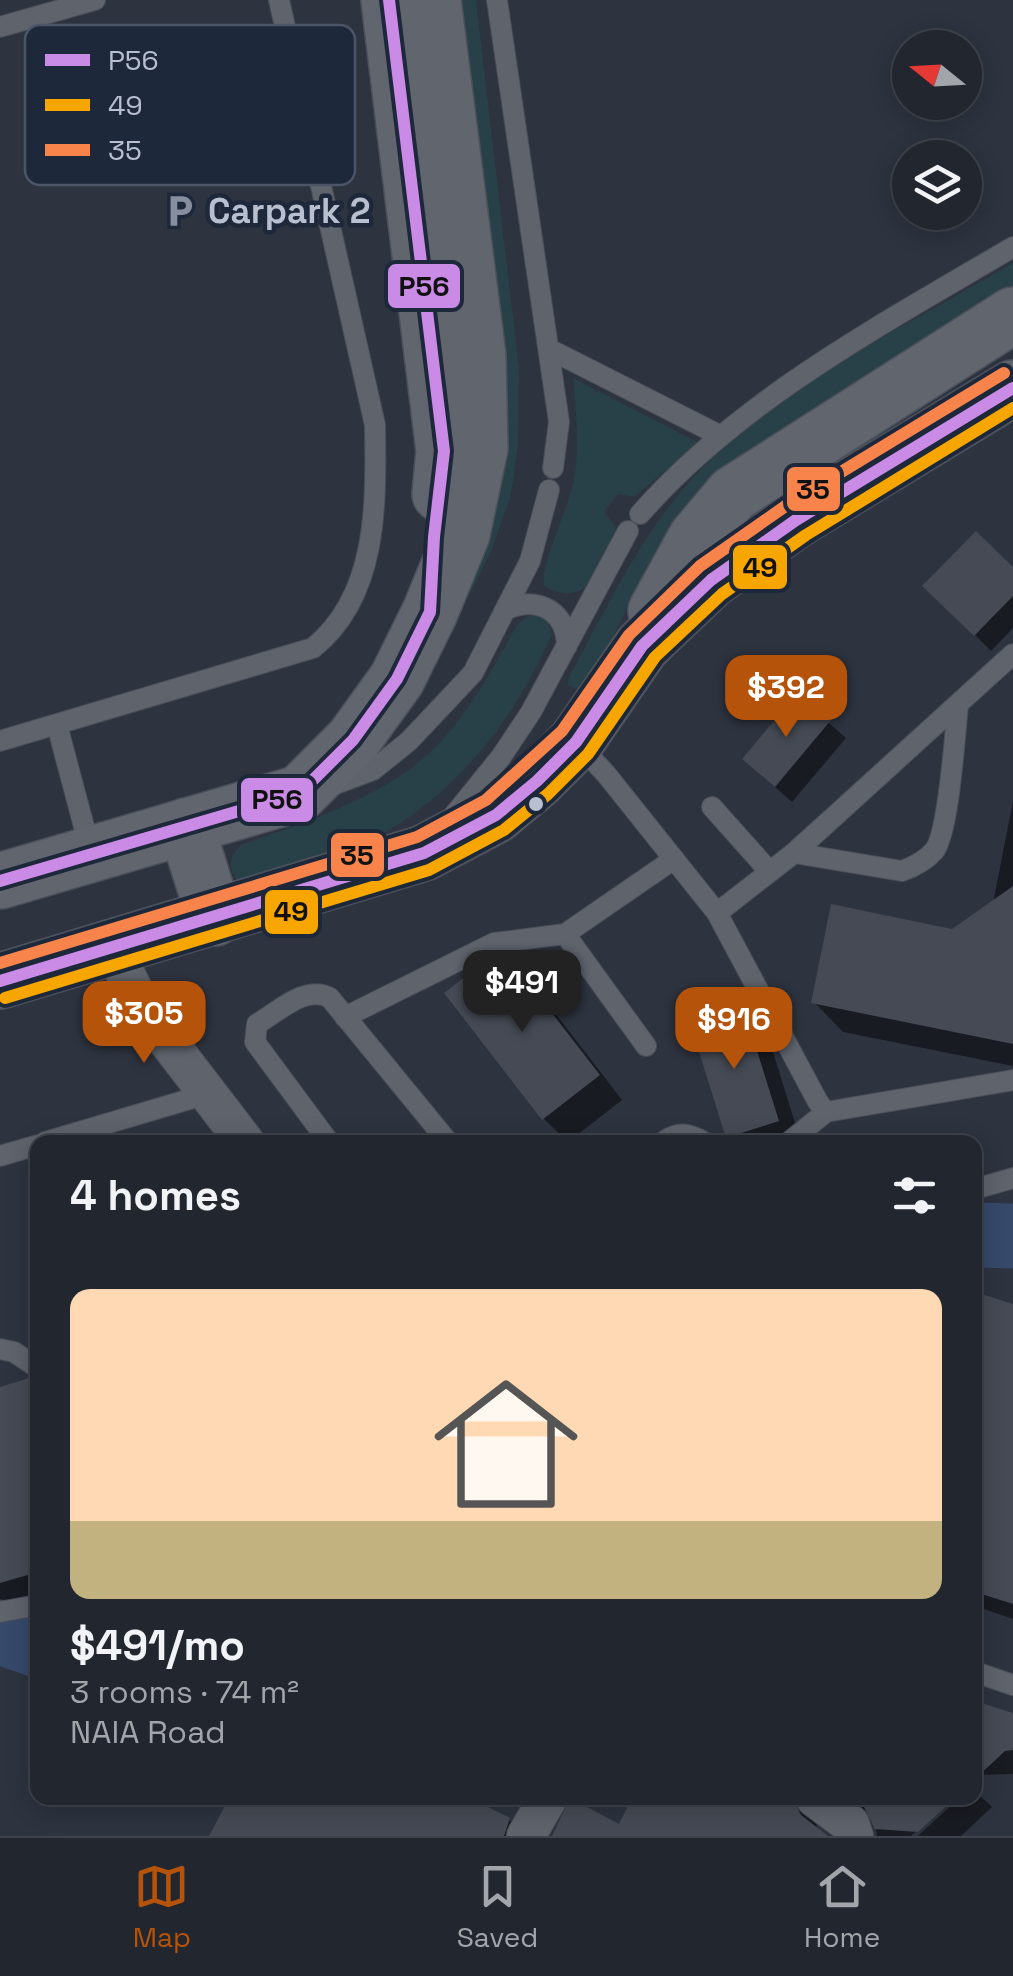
<!DOCTYPE html>
<html lang="en">
<head>
<meta charset="utf-8">
<style>
  :root { --surface:#22262f; --page:#2e323b; --text:#f1f3f6; --muted:#a2a5aa; --line:#3f434b; --accent:#b45309 }
  body { margin:0; font-family:"Space Grotesk",sans-serif; background:var(--page); color:var(--text); height:100vh; display:flex; flex-direction:column; font-size:38px; white-space:nowrap }
  * { box-sizing:border-box; margin:0 }
  p { font-size:32px; color:var(--muted) }
  .icon { flex:none; width:55px; height:55px; fill:none; stroke:currentColor; stroke-width:2; stroke-linecap:round; stroke-linejoin:round }
  .map { position:relative; flex:1; overflow:hidden }
  .drawer { position:absolute; left:30px; top:1135px; width:952px; height:670px; display:flex; flex-direction:column; background:var(--surface); border-radius:20px; box-shadow:0 5px 25px #0003,0 0 0 2px var(--line) }
  .drawer>* { flex:none }
  .needle { width:65px; rotate:288deg }
  .tools { position:absolute; left:892px; top:30px; display:grid; gap:20px }
  .tools a { display:grid; place-items:center; width:90px; height:90px; border-radius:50%; background:var(--surface); box-shadow:0 5px 25px #0003,0 0 0 2px var(--line); font-size:50px }
  .price { position:absolute; translate:-50% -85px; padding:0 22px; border-radius:20px; background:var(--accent); color:#fff; font-size:32px; line-height:65px; filter:drop-shadow(0 2px 5px #0008) }
  .price::after { content:''; position:absolute; left:50%; top:60px; width:30px; height:22px; margin-left:-15px; background:inherit; clip-path:polygon(0 0,100% 0,50% 100%) }
  .price.selected { background:#222; color:#fff }
  ul { padding:0; list-style:none }
  li { display:grid; align-content:center; gap:20px; height:530px; padding:0 40px }
  li span { display:grid; place-items:center; height:310px; border-radius:20px; color:#555 }
  li>.icon { margin-inline-start:auto }
  span .icon { width:180px; height:180px; fill:#fffc; stroke-width:1 }
  li b { font-size:42px }
  h2 { display:flex; justify-content:space-between; align-items:center; height:120px; padding:0 40px; font-size:42px }
  .menu { display:flex; justify-content:space-around; align-items:center; height:140px; border-top:2px solid var(--line); background:var(--surface); font-size:28px; color:var(--muted) }
  .menu a { display:grid; justify-items:center; gap:5px }
  .menu .selected { color:var(--accent) }
  .map>svg:first-child { display:block }
  .green { fill:#284047 }
  .shadow { fill:#0007 }
  .lines { fill:none; stroke-linecap:round; stroke-linejoin:round }
  .river { stroke:#36496b; stroke-width:65 }
  .building { fill:#454a54 }
  .lane-casing { stroke:#4a4e57; stroke-width:22 }
  .street-casing { stroke:#4a4e57; stroke-width:40 }
  .primary-casing { stroke:#4b505b; stroke-width:58 }
  .lane { stroke:#5e636c; stroke-width:20 }
  .street { stroke:#5e636c; stroke-width:38 }
  .primary { stroke:#60656e; stroke-width:55 }
  .bus-1-casing { stroke:#1e283b; stroke-width:20 }
  .bus-2-casing { stroke:#1e283b; stroke-width:20 }
  .bus-3-casing { stroke:#1e283b; stroke-width:20 }
  .bus-1 { stroke:#ca8be6; stroke-width:12 }
  .bus-2 { stroke:#f7a600; stroke-width:12 }
  .bus-3 { stroke:#f8844c; stroke-width:12 }
  .bus-dot { fill:#b8bfcf; stroke:#1e283b; stroke-width:4 }
  .labels { text-anchor:middle; dominant-baseline:central; stroke-width:9; stroke-linejoin:round; paint-order:stroke }
  .poi-label { font-size:35px; font-weight:bold; fill:#b8bfcf; stroke:#1e283b; text-anchor:start }
  .key { fill:#1e283b; stroke:#4c5567; stroke-width:2.5 }
  .key-label { font-size:28px; fill:#b8bfcf }
  .line-badge { stroke:#1e283b; stroke-width:4 }
  .pale-badge-label { font-size:28px; text-anchor:middle; font-weight:bold; fill:#111 }
</style>
</head>
<body>
<div class="map">
<svg width="1013" height="1836" viewBox="0 0 1013 1836">
  <rect width="100%" height="100%" fill="#2d333f"/>
  <path class="green" d="M455,0H476L519,369L518,445L511,495L492,549L457,620L450,622Z
    M1013,263V289L683,517L651,562L586,689L579,690L568,685V679C605,611 639,537 692,479C774,389 908,325 1013,263Z
    M573,378L699,443L634,497L618,494L604,512L619,531C599,565 590,612 544,586C540,562 571,505 575,473C579,443 576,408 573,378Z
    M538,615L548,621L552,635C504,740 439,814 332,860C304,872 272,878 243,886C228,872 226,860 241,845C302,823 380,799 429,753C467,718 492,669 517,625L527,616Z"/>
  <path class="shadow" d="M1013,570V628L991,651L926,586Z
    M798,696L846,738L792,802L761,775Z
    M1013,801V1066L843,1032L814,1002L953,932L993,903Z
    M506,958L531,982L622,1100L568,1142L544,1119L447,994Z
    M743,1009L767,1033L801,1142H733L728,1137Z
    M38,1186V1218L28,1189Z
    M975,1294L1013,1307V1619L975,1606Z
    M38,1387V1611L0,1622V1390Z
    M975,1703L1013,1716V1774L975,1775Z
    M975,1791L992,1807L961,1836H918L959,1798H975Z
    M232,1798H465L509,1820L524,1836H212Z
    M635,1798H951L911,1836H877L874,1817L854,1802L841,1798L819,1809L816,1830L824,1836H555L620,1828Z"/>
  <g class="lines">
    <path class="river" d="M975,1235L1013,1236
      M0,1632L38,1645"/>
  </g>
  <path class="building" d="M976,531L1013,567V596L974,636L922,586Z
    M798,692L831,720L775,787L742,759Z
    M1013,886V1044L811,1003L831,904L952,929Z
    M507,955L600,1075L542,1120L444,993L479,966Z
    M743,1006L779,1121L726,1138L690,1023Z
    M975,1292L1013,1304V1604L975,1592Z
    M29,1378L38,1382V1572L0,1583V1387Z
    M975,1701L1013,1713V1750L1005,1751L975,1779Z
    M229,1798H470L510,1818L504,1836H209Z
    M570,1798L619,1824L632,1798H793L801,1815L828,1836H552Z
    M852,1798H955L918,1832L875,1829L864,1807Z"/>
  <g class="lines">
    <g class="lane-casing">
      <path id="lane" d="M497,0L559,422L553,468
        M0,27L95,0
        M549,349L721,436
        M640,514C741,399 883,324 1013,247
        M507,609C539,596 566,611 567,646
        M57,725L91,853
        M0,741L313,648C379,595 376,502 375,425L279,0
        M576,742L606,774L717,913L818,1102L826,1112L1013,1080
        M328,787L373,770L409,741L473,673L530,561L549,490
        M712,807L770,872
        M450,820L501,757L531,712L628,531
        M794,853L902,871C913,867 926,860 934,851C949,833 955,732 958,705
        M717,913L794,853L1013,654
        M565,934L646,1046
        M345,1017L494,943L565,934L674,859
        M45,1142L207,1094
        M329,1142L255,1042L257,1024C278,1012 306,984 330,998L448,1142
        M663,1142C678,1131 689,1133 704,1142
        M789,1142L826,1112
        M0,1156L38,1145
        M975,1189L1013,1178
        M0,1349L14,1352L38,1368
        M0,1612L38,1605
        M975,1672L1013,1685"/>
    </g>
    <g class="street-casing">
      <path id="street" d="M112,947L143,1009L245,1142
        M815,1798L850,1824L854,1836
        M526,1836L548,1798"/>
    </g>
    <g class="primary-casing">
      <path id="primary" d="M389,0L444,451L440,494
        M656,611L696,538L733,494L1013,315
        M186,826L215,918
        M0,881L300,793L353,740L397,679L430,612L462,534L480,448L478,356L433,0
        M0,981L424,853L496,815L537,781L576,742L642,646L711,580L796,520L1013,388"/>
    </g>
    <use href="#lane" class="lane"/>
    <use href="#street" class="street"/>
    <use href="#primary" class="primary"/>
    <g class="bus-1-casing">
      <path id="bus-1" d="M0,881L300,793L353,740L397,679L430,612L434,537L444,451L389,0
        M0,981L424,853L496,815L537,781L576,742L642,646L711,580L796,520L1013,388"/>
    </g>
    <g class="bus-2-casing">
      <path id="bus-2" d="M5,998L429,870L504,830L548,794L588,754L655,657L722,594L806,535L1013,408"/>
    </g>
    <g class="bus-3-casing">
      <path id="bus-3" d="M0,963L417,837L486,800L562,731L629,635L700,566L787,505L1004,373"/>
    </g>
    <use href="#bus-1" class="bus-1"/>
    <use href="#bus-2" class="bus-2"/>
    <use href="#bus-3" class="bus-3"/>
  </g>
  <defs>
    <g id="parking-bare" transform="scale(2.7)"><path d="M-3.5-5.5H1a3.5 3.5 0 0 1 0 7H-1V5.5H-3.5ZM-1-3.4V-.6H.8a1.4 1.4 0 0 0 0-2.8Z" fill="#878e9d" stroke="#1e283b" stroke-width="2.5" paint-order="stroke"/></g>
  </defs>
  <g fill-rule="evenodd">
    <use href="#parking-bare" x="180" y="211"/>
  </g>
  <circle class="bus-dot" cx="536" cy="804" r="9"/>
  <g class="labels">
    <g class="poi-label">
      <text x="208" y="211">Carpark 2</text>
    </g>
  </g>
  <rect x="25" y="25" width="330" height="160" rx="15" class="key"/>
  <rect x="45" y="54" width="45" height="12" fill="#ca8be6"/>
  <rect x="45" y="99" width="45" height="12" fill="#f7a600"/>
  <rect x="45" y="144" width="45" height="12" fill="#f8844c"/>
  <g class="key-label">
    <text x="108" y="70">P56</text>
    <text x="108" y="115">49</text>
    <text x="108" y="160">35</text>
  </g>
  <g class="line-badge">
    <rect x="386" y="262" width="76" height="48" rx="10" fill="#ca8be6"/>
    <rect x="785" y="465" width="57" height="48" rx="10" fill="#f8844c"/>
    <rect x="731" y="543" width="58" height="48" rx="10" fill="#f7a600"/>
    <rect x="239" y="776" width="76" height="48" rx="10" fill="#ca8be6"/>
    <rect x="329" y="831" width="57" height="48" rx="10" fill="#f8844c"/>
    <rect x="263" y="888" width="57" height="48" rx="10" fill="#f7a600"/>
  </g>
  <g class="pale-badge-label">
    <text x="424" y="296">P56</text>
    <text x="813" y="499">35</text>
    <text x="760" y="577">49</text>
    <text x="277" y="809">P56</text>
    <text x="357" y="865">35</text>
    <text x="291" y="921">49</text>
  </g>
</svg>
<div class="tools">
<a><svg class="needle" viewBox="-14 -14 28 28"><path d="M0-13l5 13h-10z" fill="#e53935"/><path d="M0 13l5-13h-10z" fill="#a2a5aa"/></svg></a>
<a><svg class="icon" aria-label="layers" viewBox="0 0 24 24"><path d="M12 4l9 5-9 5-9-5zM3 14l9 5 9-5"/></svg></a>
</div>
<b class="price" style="left:786px;top:740px">$392</b>
<b class="price selected" style="left:522px;top:1035px">$491</b>
<b class="price" style="left:144px;top:1066px">$305</b>
<b class="price" style="left:734px;top:1072px">$916</b>
<section class="drawer">
<h2>4 homes<svg class="icon" aria-label="filters" viewBox="0 0 24 24"><path d="M4 7h16M4 17h16"/><circle cx="9" cy="7" r="2"/><circle cx="15" cy="17" r="2"/></svg></h2>
<ul>
<li><span style="background:linear-gradient(#ffd9b3 75%,#c2b280 0)"><svg class="icon" aria-label="home" viewBox="0 0 24 24"><path d="M3 11l9-7 9 7M6 9v11h12V9"/></svg></span><div><b>$491/mo</b><p>3 rooms · 74 m²</p><p>NAIA Road</p></div></li>
</ul>
</section>
</div>
<nav class="menu">
<a class="selected"><svg class="icon" aria-label="map" viewBox="0 0 24 24"><path d="M3 6l6-2 6 2 6-2v14l-6 2-6-2-6 2zM9 4v14M15 6v14"/></svg>Map</a>
<a><svg class="icon" aria-label="saved" viewBox="0 0 24 24"><path d="M7 4h10v16l-5-4-5 4z"/></svg>Saved</a>
<a><svg class="icon" aria-label="home" viewBox="0 0 24 24"><path d="M3 11l9-7 9 7M6 9v11h12V9"/></svg>Home</a>
</nav>
</body>
</html>
